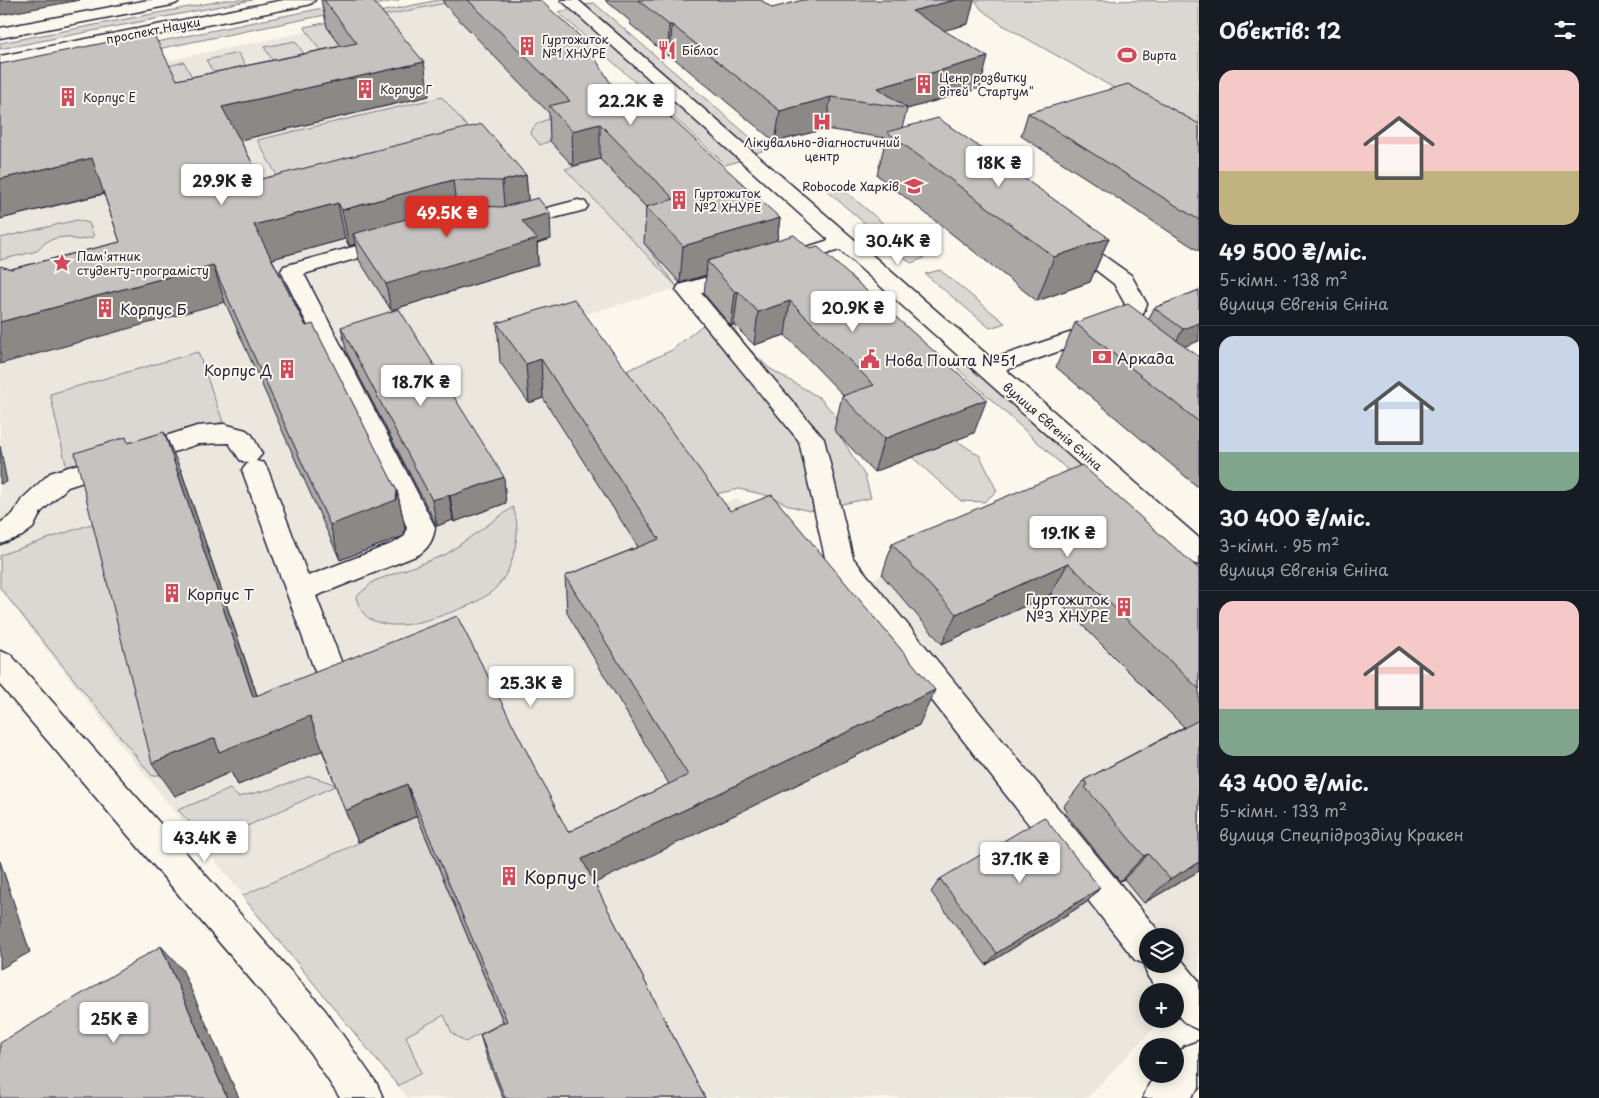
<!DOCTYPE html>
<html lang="uk">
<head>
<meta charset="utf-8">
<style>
  :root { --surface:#171b24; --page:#20242c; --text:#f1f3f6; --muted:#9ea1a6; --line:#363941; --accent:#d93025 }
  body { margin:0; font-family:"Playpen Sans",sans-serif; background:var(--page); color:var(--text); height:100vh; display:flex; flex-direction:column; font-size:19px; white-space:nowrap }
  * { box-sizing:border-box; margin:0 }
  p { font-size:16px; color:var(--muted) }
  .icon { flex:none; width:28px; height:28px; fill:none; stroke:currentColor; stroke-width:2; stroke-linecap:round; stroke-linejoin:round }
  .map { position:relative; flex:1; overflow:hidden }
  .details { display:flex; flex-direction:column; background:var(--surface); width:400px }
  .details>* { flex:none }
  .fabs { position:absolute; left:1139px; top:928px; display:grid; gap:10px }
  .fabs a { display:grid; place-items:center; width:45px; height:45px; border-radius:50%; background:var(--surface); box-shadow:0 2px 12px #0003; font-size:25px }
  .price { position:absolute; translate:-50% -42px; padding:0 11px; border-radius:5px; background:#fff; color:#222; font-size:16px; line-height:32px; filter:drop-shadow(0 1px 2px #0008) }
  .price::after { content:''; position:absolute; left:50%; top:30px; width:15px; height:11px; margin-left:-8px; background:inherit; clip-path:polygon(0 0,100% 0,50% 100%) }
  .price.selected { background:var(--accent); color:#fff }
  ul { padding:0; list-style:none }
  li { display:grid; align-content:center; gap:10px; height:265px; padding:0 20px }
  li+li { border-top:1px solid var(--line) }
  li span { display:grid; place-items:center; height:155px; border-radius:15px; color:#555 }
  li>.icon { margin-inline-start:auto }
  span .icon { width:90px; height:90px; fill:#fffc; stroke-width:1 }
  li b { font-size:21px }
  h2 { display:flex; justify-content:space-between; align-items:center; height:60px; padding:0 20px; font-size:21px }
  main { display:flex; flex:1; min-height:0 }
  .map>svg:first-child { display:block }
  .built { fill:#ebe7df; fill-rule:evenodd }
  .green { fill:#dbd8d3; stroke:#7e7d87 }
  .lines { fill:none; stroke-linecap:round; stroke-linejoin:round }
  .minor-casing { stroke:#22223b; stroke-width:3 }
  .major-casing { stroke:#22223b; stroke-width:3 }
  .minor { fill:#fbf7ec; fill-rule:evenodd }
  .major { fill:#fbf7ec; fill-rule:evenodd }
  .wall { fill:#aaa7a5; stroke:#22223b }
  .shaded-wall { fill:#8b8886; stroke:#22223b }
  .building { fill:#c6c2c0; stroke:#22223b }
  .labels { text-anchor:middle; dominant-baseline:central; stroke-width:4; stroke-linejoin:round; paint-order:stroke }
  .far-street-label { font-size:12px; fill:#22223b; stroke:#fbf7ec }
  .far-poi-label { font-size:12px; fill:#22223b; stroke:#fbf7ec; text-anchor:start }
  .poi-label { font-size:15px; fill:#22223b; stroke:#fbf7ec; text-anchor:start }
  .near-poi-label { font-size:18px; fill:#22223b; stroke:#fbf7ec; text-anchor:start }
</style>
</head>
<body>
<main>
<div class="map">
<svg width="1199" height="1098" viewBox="0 0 1199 1098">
  <rect width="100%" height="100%" fill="#fbf7ec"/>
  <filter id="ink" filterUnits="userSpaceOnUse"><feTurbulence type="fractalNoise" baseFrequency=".02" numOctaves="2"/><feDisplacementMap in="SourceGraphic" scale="10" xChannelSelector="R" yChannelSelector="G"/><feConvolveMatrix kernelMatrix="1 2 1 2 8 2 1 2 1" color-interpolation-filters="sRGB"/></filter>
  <g filter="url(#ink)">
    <path class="built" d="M461,0L776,255L678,288L582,315L711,505L738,499L774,521L838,597L882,575L1066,497L1199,620V976L1175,1005V991H1148V1019H1163L1087,1098H408L132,759L0,589V95ZM1148,936H1175V964H1148Z"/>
    <path class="green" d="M226,0H252L0,49V43Z
      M362,0H399L0,81V74Z
      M439,0H461L327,27L363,76L342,81L304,27Z
      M975,0L1199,1V136L1001,24L981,9Z
      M594,3L765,150L749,155L580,6Z
      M573,9L744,159L726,165L558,12Z
      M295,41L312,65L280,72L264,47Z
      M238,53L254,78L221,85L206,60Z
      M184,62L211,113L189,118L164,67Z
      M442,97L491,155L294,206L257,140Z
      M615,103L550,141L540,145L531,134C533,125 538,123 546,120Z
      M600,159L672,235L644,243L678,288L565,169Z
      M838,185L891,230L877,234L825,189Z
      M77,220L89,223L94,237L78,240L66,237L56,238L46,242L37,251L0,260V238Z
      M897,236L924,258L911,263L885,241Z
      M940,270L1005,323L990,328L925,274Z
      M721,321L734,328L745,345L769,368L820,398L835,415L837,431L865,476L871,498L809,511L790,506L770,496L739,489L711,495L611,378L672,350L705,323Z
      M198,352L223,422L67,469L50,394Z
      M974,362L1199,566V591L957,368Z
      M956,440L980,456L997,491L984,502L961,501L912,457Z
      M513,507C518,522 518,533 515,548C506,594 477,604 437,617C415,624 391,630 370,619C362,614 358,605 356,597L374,581L445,555Z
      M103,520L169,773L152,776L0,588V555Z
      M310,776L337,785L210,843L178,810L230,789L238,797L271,789Z
      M417,816L503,1022L465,1042L452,1033L444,1015L406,1036L421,1073L398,1086L242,896Z"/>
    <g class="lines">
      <g class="minor-casing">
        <path id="minor" d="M561,0H578L992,359L1099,323L1121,314L1125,304L1114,284L1062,244L1059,240L1062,236L1069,234L1076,236L1131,275L1147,304L1139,323L1006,370L1199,538V565L1189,562L840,250L785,266L778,264L774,260L778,256L829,240Z
          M578,200L585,202L588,206L585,210L515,228L508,226L505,222L508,218Z
          M392,236L399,238L402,242L399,246L304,274L435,527C434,539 428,549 418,555L316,596L347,677L343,686L332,690L321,686L317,677L242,470L248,463L240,460L229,443L198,444L68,487L41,512L33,528L22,536L0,544V523L13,514L22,499L50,473L197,426L224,424L246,430L252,435L262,454L256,461L264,463L268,470L308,576L394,543L405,536L407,527L281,271L284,266Z
          M742,267L750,268L753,273L750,278L701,293L824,439L853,558L1161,934L1162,936H1148V964H1175V952L1199,981V1030C1177,1021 1175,1014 1175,991H1159L1148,977L1143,963L1135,960L830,570L826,562L799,441L676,290L679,285Z
          M0,651L11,655L325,1010L377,1084L383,1098H340L299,1036L0,685Z
          M1199,1041V1088L1190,1098H1143L1149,1084L1159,1074H1175V1057L1185,1046Z"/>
      </g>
      <g class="major-casing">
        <path id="major" d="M148,0H180L177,3L172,5L0,38V28Z
          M284,0H315L312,3L307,5L0,66V56Z"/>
      </g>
      <use href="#minor" class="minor"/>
      <use href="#major" class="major"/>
    </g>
    <path class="wall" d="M321,0H372L429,96L240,140L261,179L526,175L528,201L551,239L537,243L538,265L391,310L359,260L355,244L349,246L345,239L272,259L306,326L397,491L405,527L404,536L340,560L225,302L11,269L120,242L104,194L0,219V64L177,80L341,46L327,27Z
      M443,0H540L615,90L780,218L777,240L974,433L874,472L834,430L842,396H844L785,335L754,345L734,325L731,326L704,294L706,275L680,283L644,243L646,207L600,159L573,166L550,141L549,113L444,4Z
      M605,0H761L772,8L968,24L944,30L980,88L907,109L902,128L1109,238L1090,282L1037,301L877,175L886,138L825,129L775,142L670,55L668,56L630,24V21Z
      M1028,113L1199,124V251L1021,136Z
      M1199,290L1185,347L1199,357V488L1056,367L1075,323L1149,319L1154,308Z
      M497,323L730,511L919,725L594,883L705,1098H503L487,1058L480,1035L504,1023L417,816L358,842L322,750L238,785L231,772L175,796L129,442L181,470L257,695L568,832L669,784L567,613L565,576L638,547L543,398L529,403L500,362Z
      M341,327L506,503L454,522L453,520L437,526L347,353Z
      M892,544L1199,569V871L1144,903L1124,879L1120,881L1065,813L1067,811L1063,807L1084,780L1184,727L1051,594L942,644L882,575Z
      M940,879L1100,888L1087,902L986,965L931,892Z"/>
    <path class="shaded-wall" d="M0,0H80L0,15Z
      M955,0H974L968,24L906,41L912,11Z
      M669,25H672L670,55L668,56Z
      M988,57L980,88L907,109L878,88Z
      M424,62L429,96L232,142L222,107Z
      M831,97L825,129L775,142L780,111Z
      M600,124V159L573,166L572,131Z
      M92,158L106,193L0,219V179Z
      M526,175L529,211L505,217L502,181Z
      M453,180L457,215L353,234L355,244L349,246L342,210Z
      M338,203L345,239L265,261L254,225Z
      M550,213L551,239L537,243L538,265L391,310L386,284L522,221Z
      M780,218L775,254L707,261L706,275L680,283L683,246Z
      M1109,238L1090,282L1037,301L1054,257Z
      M213,265L225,302L0,364V322Z
      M738,291L734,325L731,326L735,292Z
      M790,301L785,335L754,345L758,312Z
      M1199,323V341L1170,352L1183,329Z
      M541,359L543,398L529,403L526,364Z
      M987,399L974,433L874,472L884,439Z
      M164,432L181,470L269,731L253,697Z
      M0,446L7,482L0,484Z
      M504,477L506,503L454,522L450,496Z
      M397,491L405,527L404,536L340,560L330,525Z
      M449,495L453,520L437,526L432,500Z
      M1068,563L1051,594L942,644L956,614Z
      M935,690L919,725L583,889L582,859Z
      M310,716L324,750L238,785L231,772L175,796L152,763L215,738Z
      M407,784L417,816L358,842L345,811Z
      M1148,854L1124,879L1120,881L1144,856Z
      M0,861L30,952L0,969Z
      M1199,862V871L1144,903L1170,879Z
      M1100,888L1087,902L986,965L997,953Z
      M161,946L182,969L239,1098H227Z"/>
    <path class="building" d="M324,0H372L424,62L222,107L261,179L482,124L526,175L502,181L453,180L342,210L338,203L254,225L306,326L313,324L397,491L396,500L330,525L213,265L0,322V266L11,269L120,242L92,158L0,179V64L153,33L177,80L357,43Z
      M468,0H540L583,39L615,90L635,85L780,218L683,246L646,207L674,199L600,124L572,131L549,106L570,101Z
      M638,0H761L772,8L803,0H955L912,11L988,57L878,88L907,108L831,97L780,111L672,25H669Z
      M1128,84L1199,124V220L1028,113Z
      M938,118L1109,238L1054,257L887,132Z
      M538,198L550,213L522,221L537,239L386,284L353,234L456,205L503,207Z
      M794,235L810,249L818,247L987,399L884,439L842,396L874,385L790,301L758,312L738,291L735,292L707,261Z
      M1199,290V323L1183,329L1154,308Z
      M574,299L730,511L772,495L935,690L582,859L705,1098H505L480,1035L507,1021L407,784L345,811L310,716L219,752L215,738L152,763L75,453L126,437L128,443L164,432L253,697L457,616L568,832L688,775L565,576L659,539L541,359L526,364L497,323Z
      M1128,304L1199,357V422L1075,323Z
      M399,309L504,477L450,496L449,495L432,500L341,327Z
      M1082,465L1199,569V689L1068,563L956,614L892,544Z
      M1199,720V862L1170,879L1148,854L1144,856L1085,787L1088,785L1084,780Z
      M1044,817L1100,888L997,953L940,879Z
      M161,946L227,1098H0V1043Z"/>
  </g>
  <defs>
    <g id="building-bare" transform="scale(1.5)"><path d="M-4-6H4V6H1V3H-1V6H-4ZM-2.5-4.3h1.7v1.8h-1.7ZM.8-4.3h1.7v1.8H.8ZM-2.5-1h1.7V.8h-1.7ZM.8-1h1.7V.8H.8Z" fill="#d1495b" stroke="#fbf7ec" stroke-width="2.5" paint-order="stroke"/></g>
    <g id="restaurant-bare" transform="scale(1.5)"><path d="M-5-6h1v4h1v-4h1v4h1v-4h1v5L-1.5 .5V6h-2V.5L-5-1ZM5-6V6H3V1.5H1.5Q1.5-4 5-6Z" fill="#d1495b" stroke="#fbf7ec" stroke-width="2.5" paint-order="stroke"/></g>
    <g id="stadium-bare" transform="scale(1.5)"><path d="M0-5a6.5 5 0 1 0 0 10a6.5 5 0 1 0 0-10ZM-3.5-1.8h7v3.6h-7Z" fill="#d1495b" stroke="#fbf7ec" stroke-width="2.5" paint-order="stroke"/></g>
    <g id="hospital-bare" transform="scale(1.5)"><path d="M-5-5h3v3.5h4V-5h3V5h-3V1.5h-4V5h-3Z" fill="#d1495b" stroke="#fbf7ec" stroke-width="2.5" paint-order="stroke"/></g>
    <g id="school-bare" transform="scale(1.5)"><path d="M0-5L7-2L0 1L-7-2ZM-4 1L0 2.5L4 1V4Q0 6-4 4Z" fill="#d1495b" stroke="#fbf7ec" stroke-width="2.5" paint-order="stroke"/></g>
    <g id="sight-bare" transform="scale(1.5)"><path d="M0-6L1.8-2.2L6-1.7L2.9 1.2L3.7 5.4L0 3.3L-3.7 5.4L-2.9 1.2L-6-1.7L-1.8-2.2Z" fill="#d1495b" stroke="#fbf7ec" stroke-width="2.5" paint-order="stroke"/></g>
    <g id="bank-bare" transform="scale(1.5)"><path d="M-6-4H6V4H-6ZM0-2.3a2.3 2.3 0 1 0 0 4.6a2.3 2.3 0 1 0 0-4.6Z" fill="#d1495b" stroke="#fbf7ec" stroke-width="2.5" paint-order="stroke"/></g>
    <g id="civic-bare" transform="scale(1.5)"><path d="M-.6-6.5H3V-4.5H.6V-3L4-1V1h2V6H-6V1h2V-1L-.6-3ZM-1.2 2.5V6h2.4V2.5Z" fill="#d1495b" stroke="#fbf7ec" stroke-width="2.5" paint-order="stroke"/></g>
  </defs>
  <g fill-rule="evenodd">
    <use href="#building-bare" x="527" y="46"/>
    <use href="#restaurant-bare" x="667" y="50"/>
    <use href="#stadium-bare" x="1127" y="55"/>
    <use href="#building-bare" x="924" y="84"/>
    <use href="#building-bare" x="365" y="89"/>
    <use href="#building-bare" x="68" y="97"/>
    <use href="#hospital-bare" x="822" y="122"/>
    <use href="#school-bare" x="914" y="186"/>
    <use href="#building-bare" x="679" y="200"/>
    <use href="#sight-bare" x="62" y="263"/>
    <use href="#building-bare" x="105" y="308"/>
    <use href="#bank-bare" x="1102" y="357"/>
    <use href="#civic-bare" x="870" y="359"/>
    <use href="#building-bare" x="287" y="369"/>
    <use href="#building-bare" x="172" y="593"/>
    <use href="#building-bare" x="1124" y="607"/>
    <use href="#building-bare" x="509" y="876"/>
  </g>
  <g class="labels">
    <g class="far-street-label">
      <text transform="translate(153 30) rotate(-11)">проспект Науки</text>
      <text transform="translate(1053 426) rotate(41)">вулиця Євгенія Єніна</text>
    </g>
    <g class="far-poi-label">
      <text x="542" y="39">Гуртожиток<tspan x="542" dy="14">№1 ХНУРЕ</tspan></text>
      <text x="682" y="50">Біблос</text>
      <text x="1142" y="55">Вирта</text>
      <text x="939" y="77">Ценр розвитку<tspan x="939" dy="14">дітей "Стартум"</tspan></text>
      <text x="380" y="89">Корпус Г</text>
      <text x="83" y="97">Корпус E</text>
      <text x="822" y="142" text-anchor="middle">Лікувально-діагностичний<tspan x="822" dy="14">центр</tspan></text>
      <text x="899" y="186" text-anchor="end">Robocode Харків</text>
      <text x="694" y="193">Гуртожиток<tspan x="694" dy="14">№2 ХНУРЕ</tspan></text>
      <text x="77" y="256">Пам'ятник<tspan x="77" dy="14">студенту-програмісту</tspan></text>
    </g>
    <g class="poi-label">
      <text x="120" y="308">Корпус Б</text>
      <text x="1117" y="357">Аркада</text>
      <text x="885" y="359">Нова Пошта №51</text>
      <text x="272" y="369" text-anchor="end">Корпус Д</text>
      <text x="187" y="593">Корпус T</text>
      <text x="1109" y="598" text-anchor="end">Гуртожиток<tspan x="1109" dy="17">№3 ХНУРЕ</tspan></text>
    </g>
    <g class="near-poi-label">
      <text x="524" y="876">Корпус І</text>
    </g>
  </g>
</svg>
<div class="fabs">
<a><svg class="icon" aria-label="layers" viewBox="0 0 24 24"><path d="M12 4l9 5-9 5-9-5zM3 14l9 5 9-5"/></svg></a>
<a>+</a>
<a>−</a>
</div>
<b class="price" style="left:631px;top:126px">22.2K ₴</b>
<b class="price" style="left:999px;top:188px">18K ₴</b>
<b class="price" style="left:222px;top:206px">29.9K ₴</b>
<b class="price selected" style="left:447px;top:238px">49.5K ₴</b>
<b class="price" style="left:898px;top:266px">30.4K ₴</b>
<b class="price" style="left:853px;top:333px">20.9K ₴</b>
<b class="price" style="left:421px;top:407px">18.7K ₴</b>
<b class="price" style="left:1068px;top:558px">19.1K ₴</b>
<b class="price" style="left:531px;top:708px">25.3K ₴</b>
<b class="price" style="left:205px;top:863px">43.4K ₴</b>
<b class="price" style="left:1020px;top:884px">37.1K ₴</b>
<b class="price" style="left:114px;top:1044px">25K ₴</b>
</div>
<section class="details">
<h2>Об’єктів: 12<svg class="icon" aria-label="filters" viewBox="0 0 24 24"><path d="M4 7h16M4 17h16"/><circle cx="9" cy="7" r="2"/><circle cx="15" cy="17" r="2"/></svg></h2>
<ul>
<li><span style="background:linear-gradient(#f6c9c9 65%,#c2b280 0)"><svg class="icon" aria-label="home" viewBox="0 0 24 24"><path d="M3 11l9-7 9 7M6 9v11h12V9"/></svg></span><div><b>49 500 ₴/міс.</b><p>5-кімн. · 138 m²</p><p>вулиця Євгенія Єніна</p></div></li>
<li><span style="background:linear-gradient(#c9d6e8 75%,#7fa58c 0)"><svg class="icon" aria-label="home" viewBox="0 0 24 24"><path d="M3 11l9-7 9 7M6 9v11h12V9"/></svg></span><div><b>30 400 ₴/міс.</b><p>3-кімн. · 95 m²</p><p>вулиця Євгенія Єніна</p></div></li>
<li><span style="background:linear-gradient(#f6c9c9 70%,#7fa58c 0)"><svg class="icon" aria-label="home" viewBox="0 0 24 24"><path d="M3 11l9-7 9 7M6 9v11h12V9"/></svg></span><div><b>43 400 ₴/міс.</b><p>5-кімн. · 133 m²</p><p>вулиця Спецпідрозділу Кракен</p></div></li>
</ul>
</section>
</main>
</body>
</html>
